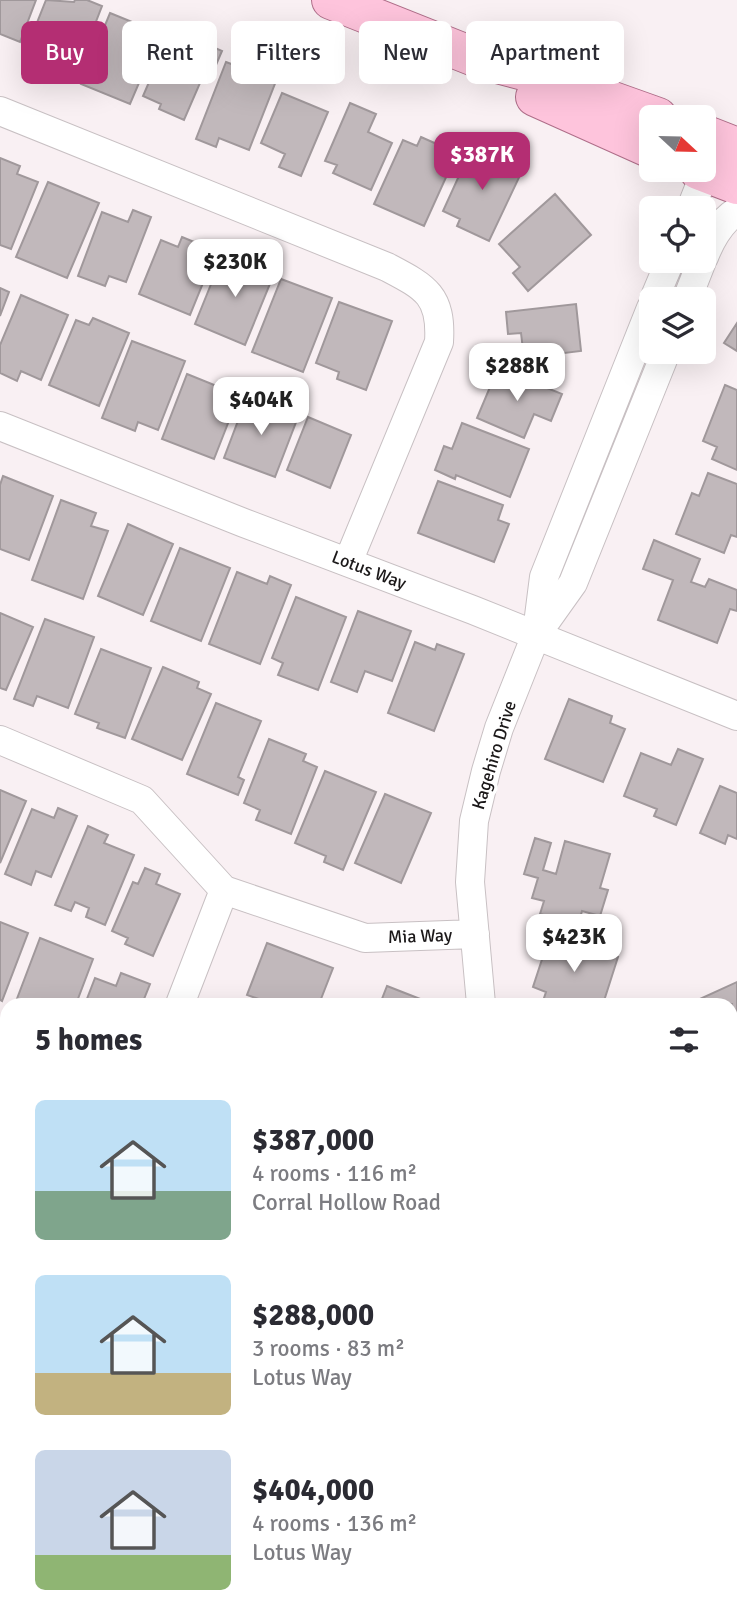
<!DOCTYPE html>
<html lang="en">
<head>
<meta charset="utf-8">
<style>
  :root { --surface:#fff; --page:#f2f2f3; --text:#2b2b33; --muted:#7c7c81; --accent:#b42e73 }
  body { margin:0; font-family:Signika,sans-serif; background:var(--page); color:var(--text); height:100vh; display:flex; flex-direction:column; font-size:26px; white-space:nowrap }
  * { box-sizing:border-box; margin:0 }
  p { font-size:23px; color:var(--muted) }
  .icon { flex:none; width:38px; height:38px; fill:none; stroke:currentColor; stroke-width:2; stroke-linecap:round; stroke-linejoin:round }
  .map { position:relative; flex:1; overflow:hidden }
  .side { position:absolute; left:0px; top:998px; width:738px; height:625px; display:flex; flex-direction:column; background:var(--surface); border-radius:21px 21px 0 0; box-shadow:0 7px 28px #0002 }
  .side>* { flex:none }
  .guide { position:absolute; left:21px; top:21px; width:696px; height:63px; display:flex; gap:14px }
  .needle { width:46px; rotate:112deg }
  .tools { position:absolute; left:639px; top:105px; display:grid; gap:14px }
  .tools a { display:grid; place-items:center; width:77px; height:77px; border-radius:10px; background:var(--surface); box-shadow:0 7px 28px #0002; font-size:35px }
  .price { position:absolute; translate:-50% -60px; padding:0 16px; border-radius:14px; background:#fff; color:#222; font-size:23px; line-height:46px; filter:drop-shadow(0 2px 4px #0008) }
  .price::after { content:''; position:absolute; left:50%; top:42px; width:21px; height:16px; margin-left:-10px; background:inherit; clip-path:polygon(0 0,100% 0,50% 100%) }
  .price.selected { background:var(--accent); color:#fff }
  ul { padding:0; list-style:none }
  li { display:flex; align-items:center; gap:21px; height:175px; padding:0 35px }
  li span { display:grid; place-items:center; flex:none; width:196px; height:140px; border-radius:10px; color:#555 }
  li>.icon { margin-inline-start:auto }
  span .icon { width:84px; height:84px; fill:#fffc; stroke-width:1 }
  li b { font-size:30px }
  h2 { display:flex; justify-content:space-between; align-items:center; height:84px; padding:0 35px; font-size:30px }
  .pill { padding:0 24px; border-radius:10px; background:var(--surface); box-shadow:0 7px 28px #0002; font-size:24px; line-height:63px }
  .pill.selected { background:var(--accent); color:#fff }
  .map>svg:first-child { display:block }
  .building { fill:#c1b8bb; stroke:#a0989b; stroke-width:2 }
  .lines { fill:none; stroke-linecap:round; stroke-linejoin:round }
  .street-casing { stroke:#c8c0c3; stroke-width:30 }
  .primary-casing { stroke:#af6e89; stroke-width:40 }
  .street { stroke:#fff; stroke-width:28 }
  .primary { stroke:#fec4dc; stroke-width:38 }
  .labels { text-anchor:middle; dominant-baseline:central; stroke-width:7; stroke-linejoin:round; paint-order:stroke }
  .street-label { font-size:18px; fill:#1b1819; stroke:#fff }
</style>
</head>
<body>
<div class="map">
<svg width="737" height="1621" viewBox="0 0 737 1621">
  <rect width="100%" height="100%" fill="#f9f0f3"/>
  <path class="building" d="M0,0H36L20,42L0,34Z
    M46,0L74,2L75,0H87L102,6L76,73L25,53Z
    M110,13L147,28L143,38L156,43L130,104L81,84Z
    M172,29L222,51L213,72L206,69L184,120L159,109L161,104L143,96Z
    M226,62L276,81L249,150L219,138L216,147L196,139Z
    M282,93L328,112L301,176L279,167L285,154L261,143Z
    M350,103L376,114L368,132L392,143L371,190L333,173L337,165L325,161Z
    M421,137L457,153L424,226L374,204L403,140L417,146Z
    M473,145L523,169L489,241L457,226L460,219L443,211Z
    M0,158L20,166L17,174L38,182L11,249L0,245Z
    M48,182L99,203L67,278L16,257Z
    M555,194L591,235L528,291L513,273L520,267L499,244Z
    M133,210L151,217L126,282L109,276L105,286L78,276L102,212L128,222Z
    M182,237L216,251L190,315L139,294L161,240L178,247Z
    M222,257L243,266L247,257L276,269L245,345L195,324Z
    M281,279L332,298L303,372L252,352Z
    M0,288L9,292L0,316Z
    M21,295L68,315L41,380L21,371L17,381L0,373V345Z
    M339,302L392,321L366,390L337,379L339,372L316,363Z
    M576,304L581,351L524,358L521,333L508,334L506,312Z
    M93,318L129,333L99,406L49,385L76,320L89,325Z
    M737,323V351L724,343Z
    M132,341L185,361L158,430L138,422L135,431L102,418Z
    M498,368L562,394L551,421L534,414L524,438L477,418Z
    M187,374L239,395L214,459L162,439Z
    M725,385L737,390V470L712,459L717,447L703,441Z
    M247,397L298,417L275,477L224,458Z
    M308,417L351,435L330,488L287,470Z
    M462,423L529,449L510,497L456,475L455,479L435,470L444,446L452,449Z
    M708,473L737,484V537L731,535L724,553L676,534L692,493L699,496Z
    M3,476L53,496L29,560L0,549V485Z
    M438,481L503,505L498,520L509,524L494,562L418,533Z
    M61,500L96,513L91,526L108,531L83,599L32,580Z
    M128,524L173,544L143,615L98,596Z
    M654,540L700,559L691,582L705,587L709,579L737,590V611L730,609L717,643L658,620L673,580L643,569Z
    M180,548L230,568L201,641L151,621Z
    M237,572L267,584L270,576L291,585L260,664L209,644Z
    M296,597L346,617L318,690L278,675L283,663L272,658Z
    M358,611L411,631L392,681L365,671L357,692L331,682Z
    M0,613L33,627L6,690L0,688Z
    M45,619L94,637L68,708L37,696L33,706L14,699Z
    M415,642L435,650L437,644L464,654L434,731L388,713Z
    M101,649L151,668L125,738L97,728L99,723L75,714Z
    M163,667L199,682L197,688L211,694L182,760L132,739Z
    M569,699L612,716L610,723L625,729L603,782L545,759Z
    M216,703L261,721L238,777L244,780L238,795L187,774Z
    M269,739L306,754L303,761L317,767L291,834L256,820L260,810L244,803Z
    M678,749L703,759L676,825L654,816L657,809L624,796L641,753L671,765Z
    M325,771L376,792L343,870L324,862L326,856L295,843Z
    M720,786L737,793V839L728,835L725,844L700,833Z
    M0,790L26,801L0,863Z
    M385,794L431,813L401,883L355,863Z
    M58,808L77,816L51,877L36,871L31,885L5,874L32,809L54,818Z
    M88,826L108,835L104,843L134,855L105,925L86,917L89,908L75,902L71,911L55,905Z
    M535,838L551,843L543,870L556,874L565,841L610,854L600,888L608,890L600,916L582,911L578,925L540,914L544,901L532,898L538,878L524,874Z
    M145,868L160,874L156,884L180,894L153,956L125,944L128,938L112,931L133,882L138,884Z
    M0,922L28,933L2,1001L0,1000Z
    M550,935L618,957L603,1004H542L546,992L533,987Z
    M40,938L93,959L76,1004H15Z
    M267,943L333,968L319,1004H273L247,995Z
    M121,973L150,984L142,1004H85L95,978L116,986Z
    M737,982V1065L732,1068V1004H689Z
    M387,986L433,1004H380Z
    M732,1098H735L737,1109V1138L732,1139Z
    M0,1114L7,1117V1188L0,1185Z
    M737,1196V1249L732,1245V1203Z
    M2,1228L7,1230V1319L0,1316V1233Z
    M0,1417L7,1420V1501L0,1498Z
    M7,1601V1615H63L64,1621H0V1602Z
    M195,1615H239L237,1621H209Z
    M356,1615H435L432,1621H353Z
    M558,1615H638L636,1621H556Z"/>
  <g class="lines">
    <g class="street-casing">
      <path id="street" d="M0,111L387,267C425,287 442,295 439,342L348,562
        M691,208L705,173L721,164
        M704,257C711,239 720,222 737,211
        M654,299L670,261
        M687,299L702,261
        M0,426L244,523L473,610L737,716
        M537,632L544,577L651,308
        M0,740L142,800L224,890
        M180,1004L224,890L365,938L475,934
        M481,1004L470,882L474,821L486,771L499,728L536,635L573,583L666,352
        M0,1060L7,1063
        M0,1385L7,1384
        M732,1505L737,1500
        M296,1621L298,1615
        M685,1621L687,1615"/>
    </g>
    <g class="primary-casing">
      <path id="primary" d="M331,0L482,60L543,76L658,117
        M535,97L651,149
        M704,134L737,147
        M698,170L737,185"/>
    </g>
    <use href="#street" class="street"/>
    <use href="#primary" class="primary"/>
  </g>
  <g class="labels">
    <g class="street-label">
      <text transform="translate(369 570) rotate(21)">Lotus Way</text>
      <text transform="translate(494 755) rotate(-73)">Kagehiro Drive</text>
      <text transform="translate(420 936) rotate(-2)">Mia Way</text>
    </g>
  </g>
</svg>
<div class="tools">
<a><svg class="needle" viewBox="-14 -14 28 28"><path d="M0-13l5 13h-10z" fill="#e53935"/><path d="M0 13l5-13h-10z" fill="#7c7c81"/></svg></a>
<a><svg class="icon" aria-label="locate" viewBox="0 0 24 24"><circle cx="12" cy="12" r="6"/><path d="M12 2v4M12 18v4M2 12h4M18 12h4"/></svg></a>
<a><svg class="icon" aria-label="layers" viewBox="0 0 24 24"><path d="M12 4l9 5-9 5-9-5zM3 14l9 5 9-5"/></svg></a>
</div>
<b class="price selected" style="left:482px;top:192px">$387K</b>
<b class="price" style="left:235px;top:299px">$230K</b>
<b class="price" style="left:517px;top:403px">$288K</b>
<b class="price" style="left:261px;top:437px">$404K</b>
<b class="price" style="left:574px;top:974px">$423K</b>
<div class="guide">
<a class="pill selected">Buy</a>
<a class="pill">Rent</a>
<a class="pill">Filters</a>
<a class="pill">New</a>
<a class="pill">Apartment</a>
</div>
<section class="side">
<h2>5 homes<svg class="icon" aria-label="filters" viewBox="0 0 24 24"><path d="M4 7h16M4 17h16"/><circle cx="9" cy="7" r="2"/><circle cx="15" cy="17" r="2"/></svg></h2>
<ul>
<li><span style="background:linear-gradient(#bfe0f5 65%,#7fa58c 0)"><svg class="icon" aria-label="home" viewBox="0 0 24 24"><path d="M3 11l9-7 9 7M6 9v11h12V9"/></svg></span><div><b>$387,000</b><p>4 rooms · 116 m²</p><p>Corral Hollow Road</p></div></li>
<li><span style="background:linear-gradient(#bfe0f5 70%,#c2b280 0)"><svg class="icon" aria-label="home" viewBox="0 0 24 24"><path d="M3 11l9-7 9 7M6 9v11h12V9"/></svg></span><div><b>$288,000</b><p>3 rooms · 83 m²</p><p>Lotus Way</p></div></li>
<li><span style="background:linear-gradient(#c9d6e8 75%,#8fb573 0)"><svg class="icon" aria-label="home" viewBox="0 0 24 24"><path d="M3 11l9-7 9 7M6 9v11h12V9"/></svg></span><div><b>$404,000</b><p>4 rooms · 136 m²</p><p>Lotus Way</p></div></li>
</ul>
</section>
</div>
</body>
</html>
